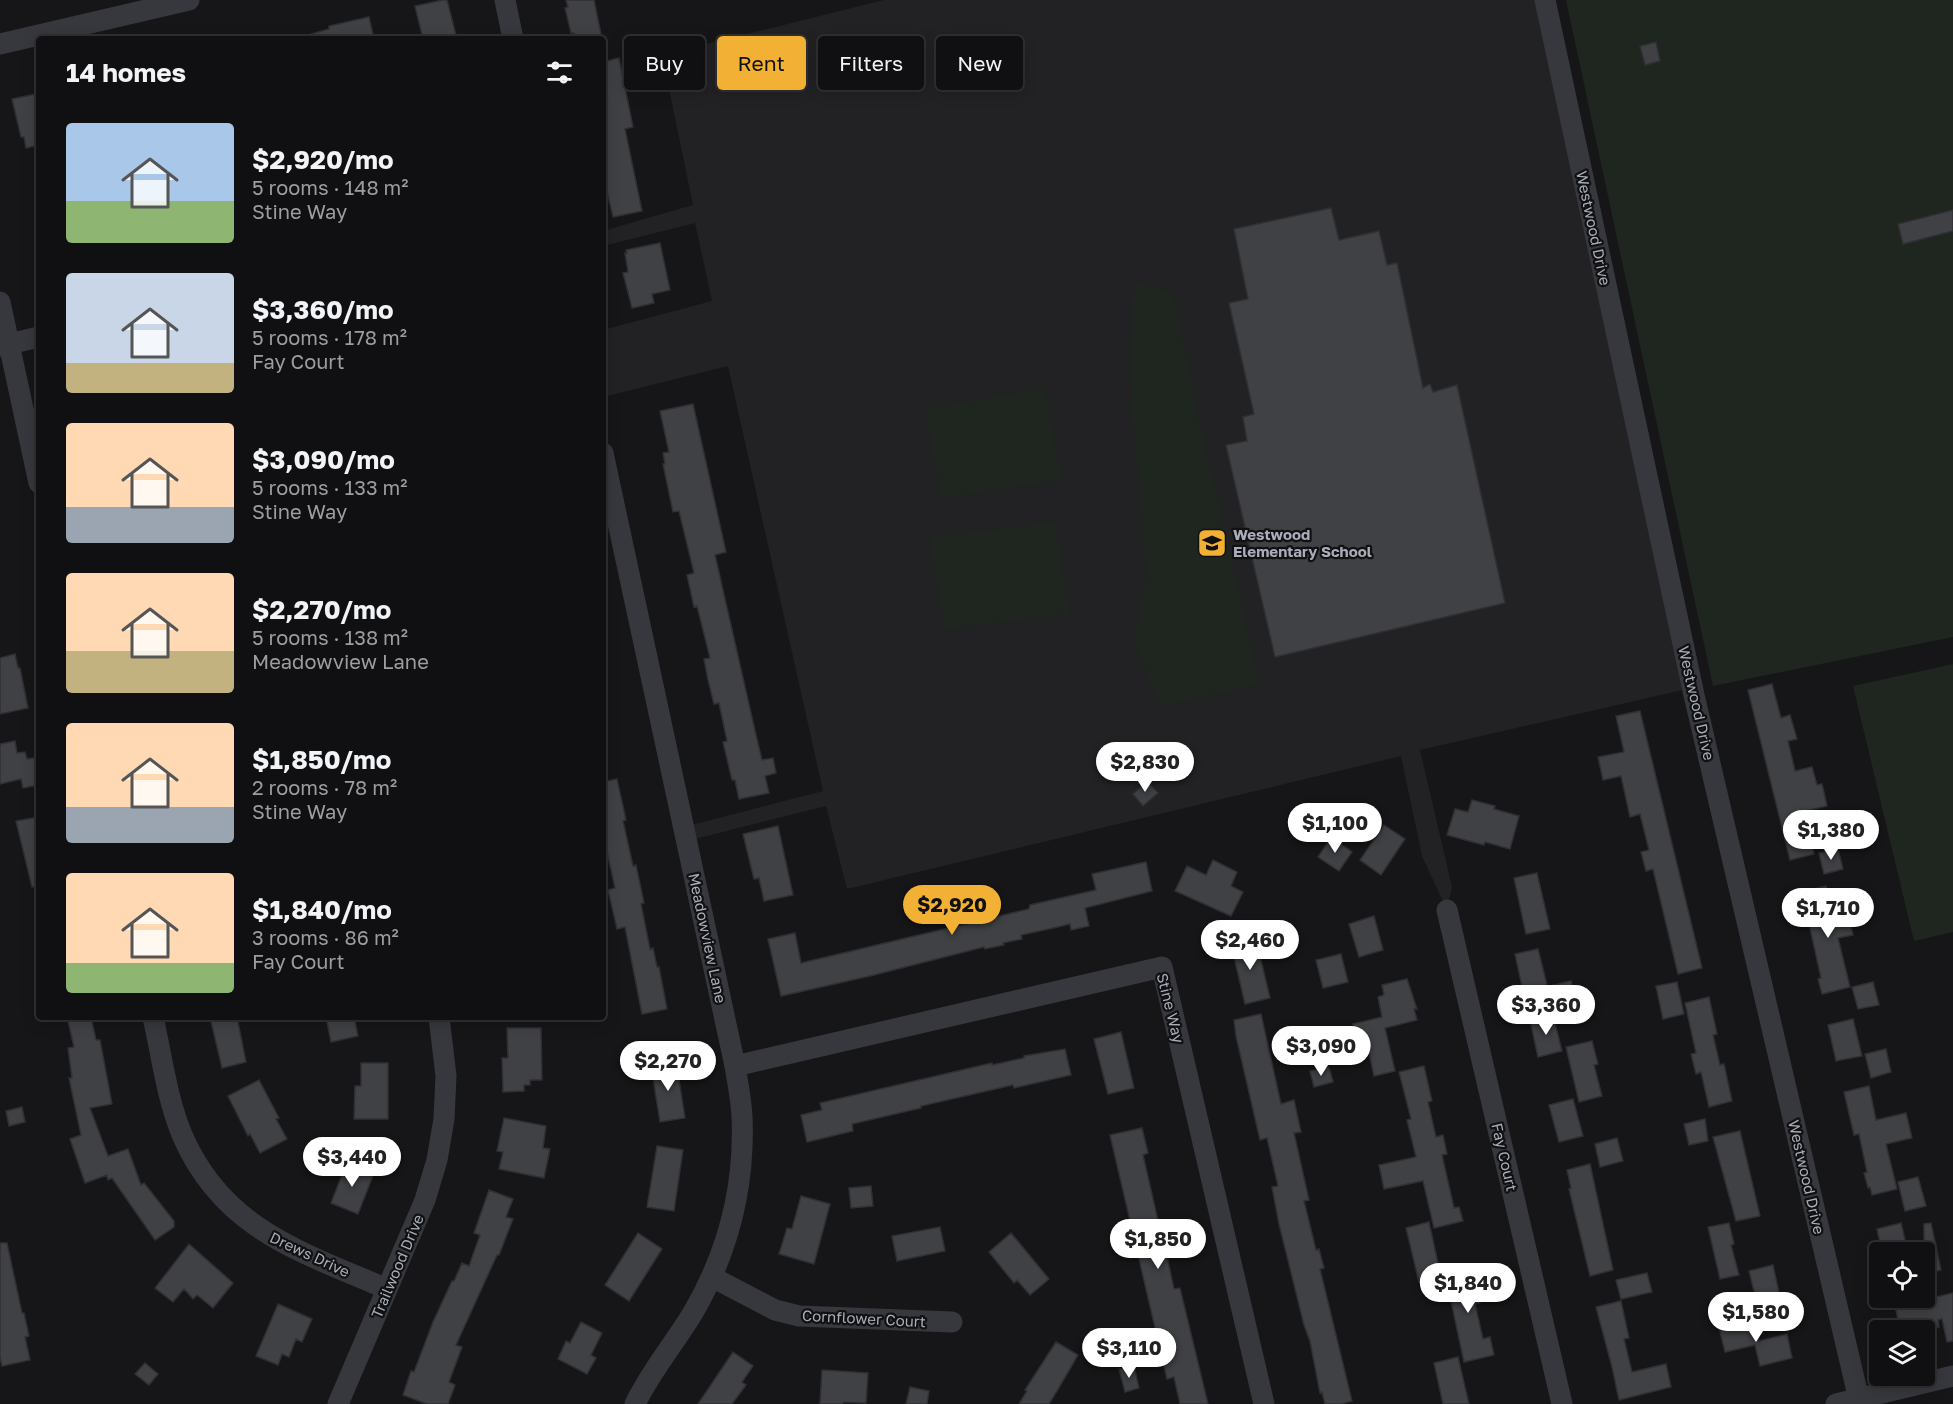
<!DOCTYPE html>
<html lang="en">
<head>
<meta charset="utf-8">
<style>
  :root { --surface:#101012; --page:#19191b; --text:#f1f3f6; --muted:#9c9d9f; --line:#303032; --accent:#f2b134 }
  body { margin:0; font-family:"Golos Text",sans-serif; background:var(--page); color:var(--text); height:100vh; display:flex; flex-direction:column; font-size:22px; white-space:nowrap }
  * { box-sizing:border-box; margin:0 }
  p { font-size:20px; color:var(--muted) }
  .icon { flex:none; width:33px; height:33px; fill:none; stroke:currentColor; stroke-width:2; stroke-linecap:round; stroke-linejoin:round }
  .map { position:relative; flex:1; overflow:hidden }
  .details { position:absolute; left:36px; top:36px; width:570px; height:984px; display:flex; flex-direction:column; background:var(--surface); border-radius:6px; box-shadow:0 3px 15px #0003,0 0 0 2px var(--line) }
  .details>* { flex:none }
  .hud { position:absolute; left:624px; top:36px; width:570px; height:54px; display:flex; gap:12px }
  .buttons { position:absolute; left:1869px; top:1242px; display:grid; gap:12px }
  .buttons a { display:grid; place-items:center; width:66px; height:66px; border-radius:6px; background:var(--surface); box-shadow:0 3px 15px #0003,0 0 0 2px var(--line); font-size:30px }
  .price { position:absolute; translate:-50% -51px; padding:0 14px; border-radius:21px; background:#fff; color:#222; font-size:20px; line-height:39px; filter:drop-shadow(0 2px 3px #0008) }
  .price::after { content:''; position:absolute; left:50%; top:36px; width:18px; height:14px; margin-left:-9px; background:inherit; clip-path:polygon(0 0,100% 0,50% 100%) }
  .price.on { background:var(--accent); color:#111 }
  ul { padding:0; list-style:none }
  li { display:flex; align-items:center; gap:18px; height:150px; padding:0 30px }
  li span { display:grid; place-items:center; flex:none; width:168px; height:120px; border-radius:6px; color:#555 }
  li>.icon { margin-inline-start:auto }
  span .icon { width:72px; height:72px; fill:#fffc; stroke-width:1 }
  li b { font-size:26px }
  h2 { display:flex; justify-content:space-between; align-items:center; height:72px; padding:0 30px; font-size:26px }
  .chip { padding:0 21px; border-radius:6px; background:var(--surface); box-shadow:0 3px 15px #0003,0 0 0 2px var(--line); font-size:21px; line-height:54px }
  .chip.on { background:var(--accent); color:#111 }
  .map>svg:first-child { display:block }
  .built { fill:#222225 }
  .green { fill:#1e261f }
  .building { fill:#404145; stroke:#303034; stroke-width:1.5 }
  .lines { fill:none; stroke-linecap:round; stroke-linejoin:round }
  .minor { stroke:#37383d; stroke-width:21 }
  .labels { text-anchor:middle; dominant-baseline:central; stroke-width:4.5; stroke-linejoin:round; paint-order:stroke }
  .street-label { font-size:15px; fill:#a8adb8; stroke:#111113 }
  .poi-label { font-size:15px; font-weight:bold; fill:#a8adb8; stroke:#111113; text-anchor:start }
</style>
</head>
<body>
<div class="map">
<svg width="1953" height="1404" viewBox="0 0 1953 1404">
  <rect width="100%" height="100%" fill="#161618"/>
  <path class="built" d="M884,0H1541L1687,689L1420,750L1452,887L1447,910L1422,856L1401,756L847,889L826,806L687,841L684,827L823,791L728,366L603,397V330L712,301L695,223L603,246V231L693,205L662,55Z"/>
  <path class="green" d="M1566,0H1953V637L1713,686Z
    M1137,283L1173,293L1201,428L1260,685L1160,706L1134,641L1146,572L1132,405L1133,295Z
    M1045,388L1061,480L941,498L925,409Z
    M1055,522L1069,614L944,629L930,538Z
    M1953,664V932L1914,941L1853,686Z"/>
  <path class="building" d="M443,0H447L457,39H423L415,6Z
    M566,0H594L602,39H575L574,33H571L565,8L568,7Z
    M369,17L374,39H309L308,35L329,29V26Z
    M1656,42L1660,61L1645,65L1640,46Z
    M619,58L633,127L625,129L642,211L613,217L603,175V62Z
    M36,94L39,106V145L26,148L24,137H21L12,99Z
    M1331,208L1339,240L1379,231L1387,265L1397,263L1423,388L1430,384L1433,392L1457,385L1505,603L1275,657L1226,445L1247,441L1243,417L1254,414L1229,303L1248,299L1234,229Z
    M1953,210V231L1903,244L1898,224Z
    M660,243L670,290L652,294L654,303L632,308L623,273L628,272L625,253H627L626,250Z
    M693,404L726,552L715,555L756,735L762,760L773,758L776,773L765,776L769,793L739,799L735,780H732L723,742L727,741L719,703L714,704L708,680L704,659L710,658L697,606L694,607L687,575L694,573L679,511L673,512L663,464H665L663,453L669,452L660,411Z
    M15,654L18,668H20L28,708L0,714V658Z
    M1772,684L1781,718L1790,715L1797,739L1788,741L1795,771L1812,767L1817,785L1822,784L1827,806L1805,811L1814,854L1790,860L1748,690Z
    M1640,711L1702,968L1678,974L1653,869L1646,871L1641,852L1649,850L1640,814L1630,817L1621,776L1603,780L1598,757L1624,752L1616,716Z
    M15,741L17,753L25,752L27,759L39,757V785L23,788L21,779L0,784V744Z
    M617,779L626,820L623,821L633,866L636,865L644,903L641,904L650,949L653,948L657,967H659L667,1009L642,1014L625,927L617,929L608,890L615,888L606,847H603V782Z
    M1147,781L1158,793L1143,806L1133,794Z
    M1472,800L1495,806L1494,809L1519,816L1510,849L1485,842L1484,845L1447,835L1455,809L1468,812Z
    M39,817V886L32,887L16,821Z
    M1384,825L1405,839L1381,875L1360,860Z
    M778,826L793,895L764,901L759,878L754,879L743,834Z
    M1331,837L1352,852L1339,871L1318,857Z
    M1838,849L1843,869L1824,874L1819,853Z
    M1213,860L1237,872L1231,886L1243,892L1231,916L1175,891L1187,866L1206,875Z
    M1146,862L1152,891L1085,908L1089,926L1071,930L1070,924L1053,928L1021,935L1022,939L1003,943L1004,945L985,949L984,947L870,976L781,996L768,939L795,933L801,963L1029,909L1030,905L1096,890L1092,874Z
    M1537,873L1550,929L1526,934L1514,878Z
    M1826,886L1833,917L1848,913L1853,935L1838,938L1850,987L1822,994L1818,979L1821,978L1802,892Z
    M1374,916L1383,950L1359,957L1349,924Z
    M1256,939L1270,998L1245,1004L1231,944Z
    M1538,949L1547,985L1523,991L1515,954Z
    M1341,954L1348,982L1323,988L1316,960Z
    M1407,979L1417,1009H1414L1417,1020L1385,1028L1395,1071L1374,1076L1368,1048L1359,1050L1353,1024L1382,1017L1378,997L1384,995L1382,985Z
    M1571,981L1576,1000L1555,1005L1550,986Z
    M1677,982L1684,1014L1663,1019L1656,986Z
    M1873,982L1879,1005L1858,1009L1852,987Z
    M1709,997L1717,1034L1713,1035L1720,1065L1724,1064L1732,1101L1709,1107L1701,1072L1696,1074L1691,1054L1696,1053L1685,1003Z
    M1261,1014L1281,1104L1294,1100L1301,1132L1294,1133L1309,1200L1304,1201L1316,1250L1319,1249L1324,1268L1320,1269L1352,1401L1341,1404H1325L1322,1392L1320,1393L1310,1341L1304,1325L1279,1224L1272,1187L1278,1186L1267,1138L1260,1140L1236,1036L1234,1020Z
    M1553,1015L1562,1051L1538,1057L1530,1020Z
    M67,1017H91L96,1040H100L112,1104L90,1108L108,1156L128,1149L141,1185L144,1183L174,1221V1227L155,1240L112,1178L108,1180L107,1175L85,1183L70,1139L81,1135L69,1078H72L68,1048L74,1047Z
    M210,1017H237L246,1062L222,1068Z
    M326,1017H354L358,1036L331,1042Z
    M1853,1019L1862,1056L1836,1061L1828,1025Z
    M507,1028H541L542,1080H530V1085H524V1091L503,1092L502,1058H508Z
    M1121,1032L1134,1088L1108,1094L1094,1039Z
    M1592,1041L1598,1064L1594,1065L1602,1096L1579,1102L1566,1047Z
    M1065,1049L1071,1075L1014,1088L1013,1085L921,1106V1108L852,1124L853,1131L807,1142L801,1115L822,1110L820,1103L992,1063V1065L1024,1058V1056Z
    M1886,1049L1891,1072L1871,1078L1865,1054Z
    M676,1061L685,1118L660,1122L651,1065Z
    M361,1063H388V1119H354L355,1086H361Z
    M1424,1066L1432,1101L1428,1102L1436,1137L1443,1135L1447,1154L1442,1155L1454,1208L1459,1207L1463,1221L1434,1228L1423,1181L1384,1189L1379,1165L1416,1157L1407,1120L1411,1119L1399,1072Z
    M1329,1067L1333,1082L1314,1087L1310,1071Z
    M259,1080L279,1118L276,1119L287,1139L260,1153L250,1134L248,1136L228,1096Z
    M1869,1086L1876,1120L1906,1113L1912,1138L1886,1144L1897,1189L1872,1195L1870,1187L1868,1188L1864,1173L1867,1172L1859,1134L1854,1135L1844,1092Z
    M1573,1099L1583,1136L1559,1142L1549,1105Z
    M22,1107L25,1122L9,1126L6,1111Z
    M504,1118L546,1126L543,1148L550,1149L544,1178L499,1169L503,1152L497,1151Z
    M1705,1119L1708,1141L1689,1145L1684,1124Z
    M1142,1128L1148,1153L1143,1155L1159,1225L1164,1224L1169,1242L1164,1243L1174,1289L1180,1288L1208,1404H1180L1174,1377L1167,1379L1110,1135Z
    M1740,1131L1760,1216L1736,1221L1713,1137Z
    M1617,1138L1623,1161L1600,1167L1595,1144Z
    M657,1146L683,1150L674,1211L647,1207Z
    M347,1162L374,1173L358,1214L331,1203Z
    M1590,1164L1613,1270L1590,1276L1569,1189L1571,1188L1567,1170Z
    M1918,1177L1926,1206L1905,1211L1898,1182Z
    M871,1186L873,1206L851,1208L849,1188Z
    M489,1190L513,1199L506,1217L513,1219L499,1255H497L456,1345L462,1347L449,1382L455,1385L448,1404H427L403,1395L411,1371L414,1372L433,1322L452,1281H454L462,1263L469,1266L480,1235L474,1233Z
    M801,1196L830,1204L814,1264L779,1254L787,1228L792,1229Z
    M1429,1222L1441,1277L1419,1282L1406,1228Z
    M1729,1223L1734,1244L1731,1245L1739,1275L1720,1279L1708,1227Z
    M1901,1223L1908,1252H1882L1877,1229Z
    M1931,1223L1941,1270L1924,1274V1224Z
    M940,1227L945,1251L897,1261L892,1236Z
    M638,1233L662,1249L629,1301L605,1285Z
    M1011,1233L1049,1279L1030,1295L1017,1280L1014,1283L989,1252Z
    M0,1243H7L22,1313H24L29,1336L25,1337L30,1360L2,1366L0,1357Z
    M189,1244L233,1283L213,1308L197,1295L193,1299L184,1289L173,1302L155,1288Z
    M1773,1265L1781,1302L1758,1307L1749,1271Z
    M1474,1266L1480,1303L1475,1304L1483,1339L1490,1337L1494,1355L1464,1362L1445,1273Z
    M1647,1273L1652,1292L1621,1299L1616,1280Z
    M1953,1293V1341L1947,1342L1942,1319L1938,1320L1939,1327L1927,1330H1900L1896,1310L1937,1300L1936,1297Z
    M1621,1301L1629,1338L1624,1339L1632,1372L1666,1364L1671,1387L1619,1400L1612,1367L1596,1307Z
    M278,1304L312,1319L302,1342L296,1339L289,1357L282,1354L278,1365L256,1356Z
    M1754,1320L1759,1341L1787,1334L1792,1358L1760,1366L1755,1345L1725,1352L1719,1328Z
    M581,1322L602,1333L591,1355L596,1358L587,1374L558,1359L566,1341L570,1343Z
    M1056,1342L1078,1355L1057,1391L1049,1404H1019L1027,1391L1025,1390Z
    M733,1352L753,1366L742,1382L746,1385L732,1404H698Z
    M1458,1357L1469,1404H1443L1434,1363Z
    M145,1363L158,1374L149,1385L135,1374Z
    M1134,1366L1139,1388L1125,1392L1119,1369Z
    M822,1370L868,1373L866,1403L843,1402V1404H820Z
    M910,1387L929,1391L927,1404H906Z"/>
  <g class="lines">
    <path class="minor" d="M505,0L513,39
      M1545,0L1694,695L1860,1404
      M0,44L189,0
      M0,302L39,483
      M0,346L39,337
      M603,453L735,1066C738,1083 741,1100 742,1116C745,1185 728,1252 694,1311C675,1343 652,1369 635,1404
      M1447,910L1562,1404
      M153,1017C162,1057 167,1100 183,1137C224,1230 302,1252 387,1289
      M735,1066L1162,967L1264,1404
      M712,1277L775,1310L799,1316L952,1322
      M338,1404L425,1200L437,1160L444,1119L446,1076L439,1017
      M1836,1404L1953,1376"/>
  </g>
  <defs>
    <g id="school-square" transform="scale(1.5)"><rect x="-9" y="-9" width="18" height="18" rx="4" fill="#f2b134" stroke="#111113"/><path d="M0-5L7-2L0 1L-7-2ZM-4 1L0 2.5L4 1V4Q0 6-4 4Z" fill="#111"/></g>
  </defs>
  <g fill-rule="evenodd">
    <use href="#school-square" x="1212" y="543"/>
  </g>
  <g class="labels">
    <g class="street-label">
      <text transform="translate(1594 228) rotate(78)">Westwood Drive</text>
      <text transform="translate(1697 703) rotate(77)">Westwood Drive</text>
      <text transform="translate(708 938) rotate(78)">Meadowview Lane</text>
      <text transform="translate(1171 1008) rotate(76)">Stine Way</text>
      <text transform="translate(1505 1157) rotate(77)">Fay Court</text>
      <text transform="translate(1807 1177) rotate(77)">Westwood Drive</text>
      <text transform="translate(310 1254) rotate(25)">Drews Drive</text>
      <text transform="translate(397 1266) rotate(-67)">Trailwood Drive</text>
      <text transform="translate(864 1318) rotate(3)">Cornflower Court</text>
    </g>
    <g class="poi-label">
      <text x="1233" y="534">Westwood<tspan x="1233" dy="17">Elementary School</tspan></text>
    </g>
  </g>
</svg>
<div class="buttons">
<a><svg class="icon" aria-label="locate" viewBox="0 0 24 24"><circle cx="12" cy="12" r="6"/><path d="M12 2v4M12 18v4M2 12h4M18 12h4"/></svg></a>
<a><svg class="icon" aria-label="layers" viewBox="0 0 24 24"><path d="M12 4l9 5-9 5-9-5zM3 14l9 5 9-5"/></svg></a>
</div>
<b class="price" style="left:1145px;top:793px">$2,830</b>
<b class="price" style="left:1335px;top:854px">$1,100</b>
<b class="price" style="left:1831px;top:861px">$1,380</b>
<b class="price on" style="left:952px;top:936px">$2,920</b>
<b class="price" style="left:1828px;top:939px">$1,710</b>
<b class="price" style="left:1250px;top:971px">$2,460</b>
<b class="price" style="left:1546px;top:1036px">$3,360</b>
<b class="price" style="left:1321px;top:1077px">$3,090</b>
<b class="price" style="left:668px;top:1092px">$2,270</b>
<b class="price" style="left:352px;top:1188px">$3,440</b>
<b class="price" style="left:1158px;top:1270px">$1,850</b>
<b class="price" style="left:1468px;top:1314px">$1,840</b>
<b class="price" style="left:1756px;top:1343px">$1,580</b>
<b class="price" style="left:1129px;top:1379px">$3,110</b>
<div class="hud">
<a class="chip">Buy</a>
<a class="chip on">Rent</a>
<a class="chip">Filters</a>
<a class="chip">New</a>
</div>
<section class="details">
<h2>14 homes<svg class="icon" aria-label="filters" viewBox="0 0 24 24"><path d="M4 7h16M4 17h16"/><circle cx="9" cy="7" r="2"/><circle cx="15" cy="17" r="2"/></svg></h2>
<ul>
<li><span style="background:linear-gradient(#a9c7e8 65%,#8fb573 0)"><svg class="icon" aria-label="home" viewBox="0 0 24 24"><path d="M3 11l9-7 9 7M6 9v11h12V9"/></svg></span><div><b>$2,920/mo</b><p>5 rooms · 148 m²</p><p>Stine Way</p></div></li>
<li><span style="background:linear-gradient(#c9d6e8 75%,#c2b280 0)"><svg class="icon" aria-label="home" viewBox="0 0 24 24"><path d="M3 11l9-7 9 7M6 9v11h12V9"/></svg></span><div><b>$3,360/mo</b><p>5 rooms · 178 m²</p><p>Fay Court</p></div></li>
<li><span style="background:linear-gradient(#ffd9b3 70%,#9aa5b1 0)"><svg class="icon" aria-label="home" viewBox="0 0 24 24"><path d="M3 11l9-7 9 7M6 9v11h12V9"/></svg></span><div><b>$3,090/mo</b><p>5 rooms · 133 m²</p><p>Stine Way</p></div></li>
<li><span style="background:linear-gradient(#ffd9b3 65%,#c2b280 0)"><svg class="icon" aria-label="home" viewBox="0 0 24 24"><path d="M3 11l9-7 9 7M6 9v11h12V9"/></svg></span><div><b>$2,270/mo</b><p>5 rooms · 138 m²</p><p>Meadowview Lane</p></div></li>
<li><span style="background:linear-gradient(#ffd9b3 70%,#9aa5b1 0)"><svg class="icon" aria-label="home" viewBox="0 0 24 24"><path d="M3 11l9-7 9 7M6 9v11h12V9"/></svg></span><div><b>$1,850/mo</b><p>2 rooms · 78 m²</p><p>Stine Way</p></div></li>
<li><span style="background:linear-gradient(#ffd9b3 75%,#8fb573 0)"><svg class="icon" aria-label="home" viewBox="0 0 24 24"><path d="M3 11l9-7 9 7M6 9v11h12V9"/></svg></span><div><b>$1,840/mo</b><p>3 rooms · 86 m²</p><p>Fay Court</p></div></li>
</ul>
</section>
</div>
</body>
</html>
